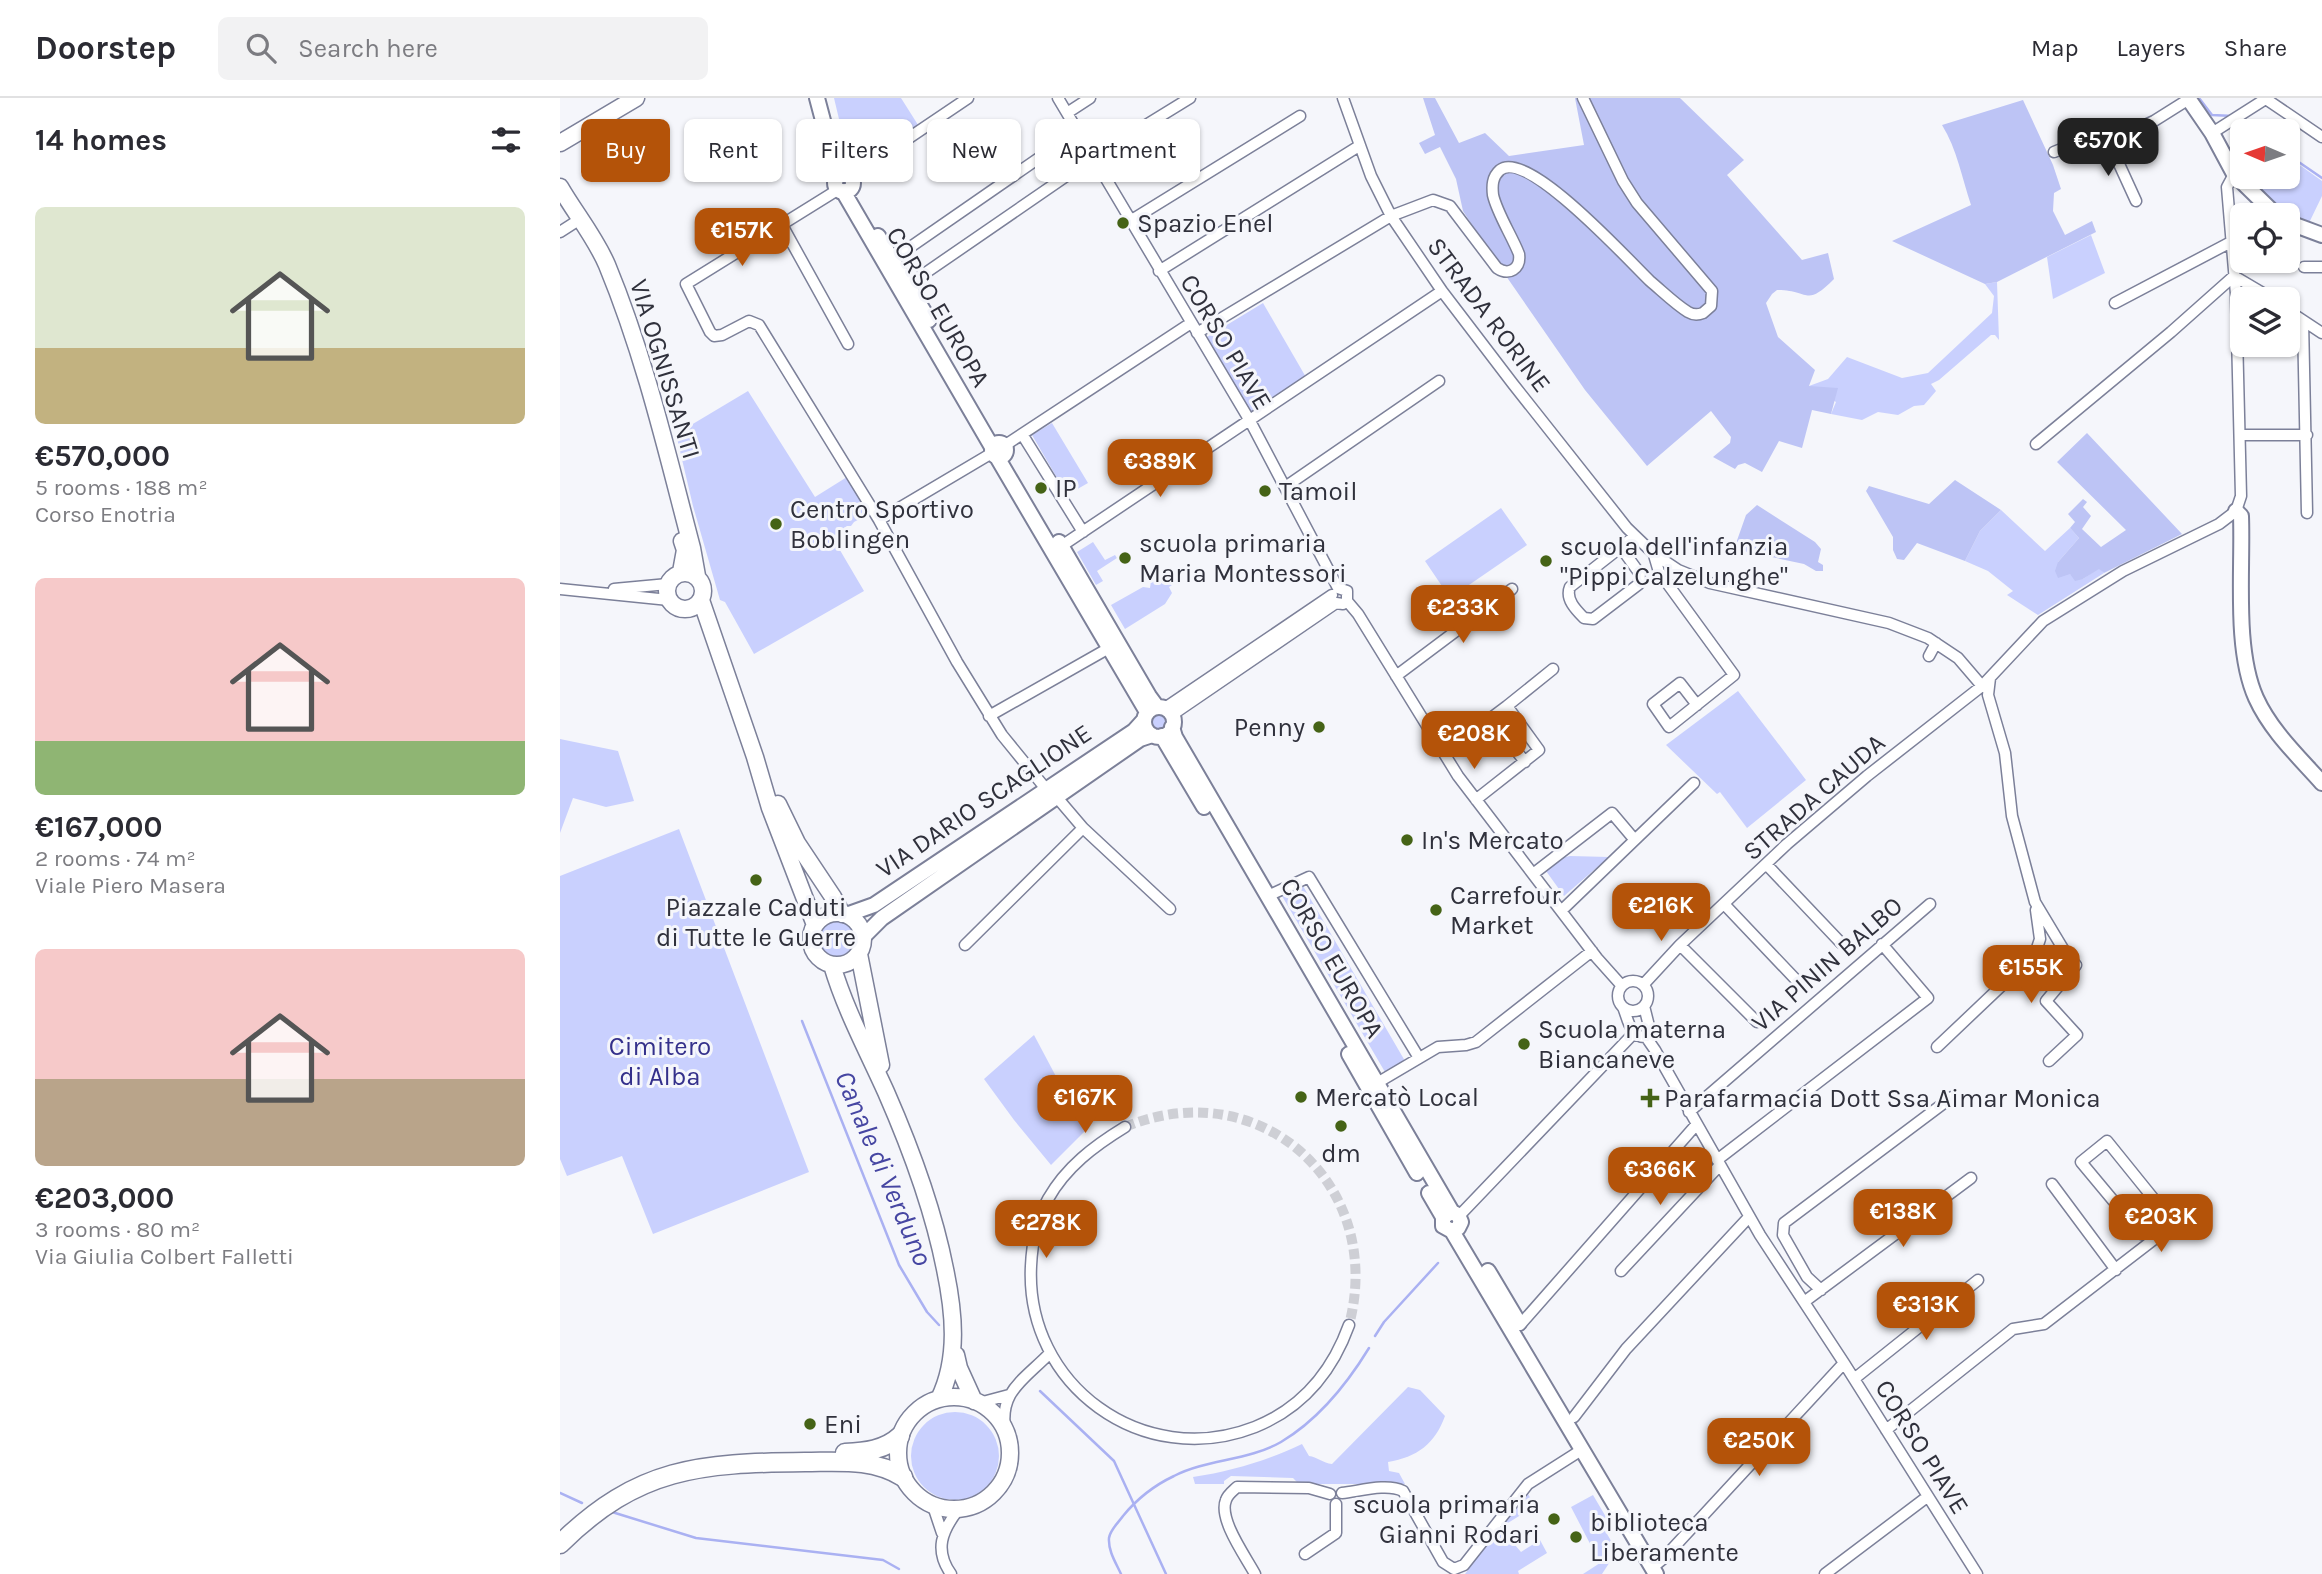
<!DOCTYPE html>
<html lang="en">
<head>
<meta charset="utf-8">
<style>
  :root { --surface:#fff; --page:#f2f2f3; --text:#2b2b33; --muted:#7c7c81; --line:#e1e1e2; --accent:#b45309 }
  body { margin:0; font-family:Karla,sans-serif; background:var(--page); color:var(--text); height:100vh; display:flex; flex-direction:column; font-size:26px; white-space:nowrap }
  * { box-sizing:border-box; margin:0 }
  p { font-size:23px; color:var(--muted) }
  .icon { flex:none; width:38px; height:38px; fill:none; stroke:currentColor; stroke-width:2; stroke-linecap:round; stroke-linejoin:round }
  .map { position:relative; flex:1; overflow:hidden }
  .details { display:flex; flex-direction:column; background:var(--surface); width:560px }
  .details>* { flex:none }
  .guide { position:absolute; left:21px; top:21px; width:665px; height:63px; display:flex; gap:14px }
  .needle { width:46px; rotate:272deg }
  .fabs { position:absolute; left:1670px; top:21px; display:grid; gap:14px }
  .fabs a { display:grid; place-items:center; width:70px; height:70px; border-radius:10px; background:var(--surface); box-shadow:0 2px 5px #0004; font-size:35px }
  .price { position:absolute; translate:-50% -60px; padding:0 16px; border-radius:14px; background:var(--accent); color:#fff; font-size:23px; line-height:46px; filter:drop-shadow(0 2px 4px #0008) }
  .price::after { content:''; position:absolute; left:50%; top:42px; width:21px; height:16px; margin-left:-10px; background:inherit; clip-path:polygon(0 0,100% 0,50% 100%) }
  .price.current { background:#222; color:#fff }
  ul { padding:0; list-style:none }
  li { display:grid; align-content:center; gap:14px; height:371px; padding:0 35px }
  li span { display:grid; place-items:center; height:217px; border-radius:10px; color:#555 }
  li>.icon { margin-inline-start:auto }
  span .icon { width:126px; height:126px; fill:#fffc; stroke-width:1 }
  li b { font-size:30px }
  h2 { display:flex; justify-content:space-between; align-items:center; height:84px; padding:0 35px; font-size:30px }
  .tag { padding:0 24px; border-radius:10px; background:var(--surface); box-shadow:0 2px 5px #0004; font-size:24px; line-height:63px }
  .tag.current { background:var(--accent); color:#fff }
  header { display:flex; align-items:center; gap:42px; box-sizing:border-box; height:98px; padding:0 35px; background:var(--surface); border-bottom:2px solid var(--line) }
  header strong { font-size:33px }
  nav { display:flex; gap:38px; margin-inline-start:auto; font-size:24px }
  .search { width:490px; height:63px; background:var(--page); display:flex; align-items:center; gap:18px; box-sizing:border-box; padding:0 24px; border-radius:10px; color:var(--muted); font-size:26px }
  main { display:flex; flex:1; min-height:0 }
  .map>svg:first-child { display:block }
  .green { fill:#c9d0fe }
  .forest { fill:#bdc4f5 }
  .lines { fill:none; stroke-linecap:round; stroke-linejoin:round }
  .stream { stroke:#aab1f2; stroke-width:2.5 }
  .street-tunnel { stroke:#cecfd5; stroke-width:10; stroke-dasharray:10 5; stroke-linecap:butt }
  .street-casing { stroke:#7c8099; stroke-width:13 }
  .secondary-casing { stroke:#7c8099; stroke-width:18 }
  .primary-casing { stroke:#7c8099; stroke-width:19 }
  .highway-casing { stroke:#7c8099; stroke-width:21 }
  .street { stroke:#fff; stroke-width:10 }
  .secondary { stroke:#fff; stroke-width:14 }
  .primary { stroke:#fff; stroke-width:16 }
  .highway { stroke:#fff; stroke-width:18 }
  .poi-dot { fill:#456316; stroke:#f5f6fb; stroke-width:2.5 }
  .labels { text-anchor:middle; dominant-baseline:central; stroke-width:6; stroke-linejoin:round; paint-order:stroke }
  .poi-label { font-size:26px; fill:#30313c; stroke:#f5f6fb; text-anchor:start }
  .street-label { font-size:26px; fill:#30313c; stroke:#f5f6fb }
  .park-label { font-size:26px; fill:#34308b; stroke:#f5f6fb }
  .water-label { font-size:28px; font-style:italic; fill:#4646a2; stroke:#f5f6fb }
</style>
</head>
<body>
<header>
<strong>Doorstep</strong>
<div class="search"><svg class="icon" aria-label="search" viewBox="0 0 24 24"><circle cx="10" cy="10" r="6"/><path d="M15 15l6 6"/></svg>Search here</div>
<nav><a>Map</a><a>Layers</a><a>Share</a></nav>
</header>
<main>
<section class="details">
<h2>14 homes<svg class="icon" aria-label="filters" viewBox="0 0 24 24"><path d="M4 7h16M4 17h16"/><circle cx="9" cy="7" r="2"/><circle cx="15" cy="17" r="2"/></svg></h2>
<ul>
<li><span style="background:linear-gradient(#dfe7d0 65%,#c2b280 0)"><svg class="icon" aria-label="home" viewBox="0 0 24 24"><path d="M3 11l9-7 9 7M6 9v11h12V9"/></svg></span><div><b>€570,000</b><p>5 rooms · 188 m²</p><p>Corso Enotria</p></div></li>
<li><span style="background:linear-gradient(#f6c9c9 75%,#8fb573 0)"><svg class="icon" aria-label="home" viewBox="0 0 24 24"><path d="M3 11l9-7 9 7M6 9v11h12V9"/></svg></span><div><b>€167,000</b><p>2 rooms · 74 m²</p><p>Viale Piero Masera</p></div></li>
<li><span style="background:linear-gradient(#f6c9c9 60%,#b9a48a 0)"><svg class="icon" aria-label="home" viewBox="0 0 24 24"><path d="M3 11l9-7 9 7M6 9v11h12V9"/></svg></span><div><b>€203,000</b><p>3 rooms · 80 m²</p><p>Via Giulia Colbert Falletti</p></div></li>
</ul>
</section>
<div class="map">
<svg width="1762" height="1476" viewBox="0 0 1762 1476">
  <rect width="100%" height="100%" fill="#f5f6fb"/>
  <path class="green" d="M274,0H341L360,30L295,71L288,59Z
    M1727,58L1762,83V98L1748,127C1725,115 1706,103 1695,79H1727Z
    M1531,137L1545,175L1493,201L1487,159Z
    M1437,184L1439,242L1435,237H1431L1379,282L1371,286L1376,293L1364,307L1354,308L1338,317L1318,314L1302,322L1271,316L1276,304L1249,288L1268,281L1287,259L1342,280L1368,275L1432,215L1434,198L1425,186Z
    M703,205L747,281L692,317L647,239Z
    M188,293L255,399L287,379L309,416L294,424L291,428H287L276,435L274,442L304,493L194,556L165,504L160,502L133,408L116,336Z
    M492,325L528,385L507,397L472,337Z
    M941,410L967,447L890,500L865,463Z
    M1441,412L1485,453L1510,430L1519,440L1498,464L1510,476L1523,481L1539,470L1544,475L1478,517L1447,497L1453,493L1428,473L1405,463L1420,433Z
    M533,444L545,462L555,457L557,460L537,473L543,483L536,487L517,454Z
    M605,475L612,487L609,489L612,495L605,506L565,531L551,507L583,489L590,490L591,483Z
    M1178,593L1246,682L1187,730L1160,694L1157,696L1106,647Z
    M591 624a8 8 0 1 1 16 0a8 8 0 1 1-16 0Z
    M0,641L58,653L74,703L46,709L13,700L0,735Z
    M119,731L249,1074L93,1136L62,1058L7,1078L0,1061V778Z
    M1010,758L1049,759L1004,798L986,773L1001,760Z
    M743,788L845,963L825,974L722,798Z
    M257 841a20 20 0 1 1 40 0a20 20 0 1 1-40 0Z
    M474,937L525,1033L491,1067L454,1022L424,981Z
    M848,1289L860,1292L885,1318C875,1346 857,1359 828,1364L829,1373L839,1375L845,1386H739L733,1380L671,1378L664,1383V1386H635L633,1379C672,1373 706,1363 742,1346L749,1358C757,1359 763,1365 772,1366Z
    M351 1358a44 44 0 1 1 88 0a44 44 0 1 1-88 0Z
    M968,1396L975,1408L943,1428V1433L953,1448L955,1447L961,1454L980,1442L987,1455L958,1473L959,1476H905L959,1401Z
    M1033,1397L1046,1419L1040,1424L1057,1453L1042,1476H1023L1040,1465L1011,1409Z"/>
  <path class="forest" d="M863,0H875L899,45L925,35L949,58L1024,47L1015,0H1120L1184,62L1167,77L1242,162L1268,155L1274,181C1245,210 1250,192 1217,192L1212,196L1206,205L1218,239L1255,272L1249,288L1278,290L1271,316L1252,312L1242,350L1219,343L1202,374L1185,365L1178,367L1175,371L1153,359L1170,345L1171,339L1151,313L1087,368L1025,292L928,152L903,113L896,81L880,49L865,56L859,45L875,37Z
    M1463,2L1493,67L1501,91L1494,95L1493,113L1505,137L1532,123L1536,134L1437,184L1425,186L1332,143L1411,107C1402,80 1397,51 1382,27Z
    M1527,335L1622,436L1544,475L1539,471L1523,481L1515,483L1510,476L1498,480L1495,473L1498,464L1519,440L1510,430L1515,424L1508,416L1523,401L1527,404L1523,409L1531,418L1522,431L1541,449L1566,432L1497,364Z
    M1395,382L1441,412L1420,433L1405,463L1357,445L1344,462L1337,461L1333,452V439L1306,393L1309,388L1369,406Z
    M1197,407L1255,444L1261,451L1258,464L1263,467V473H1256L1244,466L1174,451L1186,417Z"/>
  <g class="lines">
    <path class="stream" d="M1639,0L1652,17L1673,18
      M1679,21L1696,33
      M1727,56L1762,80
      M242,923L339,1167L367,1214L379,1227
      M815,1238L824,1224L878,1165
      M480,1293L554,1363L606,1476
      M0,1395L22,1405
      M52,1414L136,1440L323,1462L339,1471
      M561,1476C556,1465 548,1453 549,1440C550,1432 558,1425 563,1418C576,1402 595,1387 614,1378C647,1361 688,1363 721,1344C758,1322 787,1286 809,1250"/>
    <path class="street-tunnel" d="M565,1029C700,973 826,1087 789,1227"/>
    <g class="street-casing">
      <path id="street" d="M498,0L690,323L778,490L787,493V503L798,516L898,678L1037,860L1062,888
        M783,0L811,78L831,118L882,193L953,286L1067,430L1094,456L1118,472L1150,485L1329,525L1368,540L1398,560L1422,588
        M1706,1L1762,39
        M507,15L530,0
        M1652,35L1707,0
        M1549,44L1576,103
        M1494,54L1509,48L1524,55L1594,23L1629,1
        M291,79L408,0
        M279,91L126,186L150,234L154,238L162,237L189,223L199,227L319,422L397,564L442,637L486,691L500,703L523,730L610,811
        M570,123L740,18
        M222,127L288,246
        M0,134L14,125
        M333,161L518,33
        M1744,169H1762
        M599,173L799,48
        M348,187L534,59L630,0
        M1555,205L1671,144
        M1727,212L1762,235
        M1743,223L1747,415
        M637,235L831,118L873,102L890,108L937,170C949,178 961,171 959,156C952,138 937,115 933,97C932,88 932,79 940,72C967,50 1069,163 1090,183C1102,193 1115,206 1128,214C1133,217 1138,217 1143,215L1151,208L1152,193L1077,105L1063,83L1023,0
        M462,336L523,434
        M1680,337H1747
        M1476,346L1611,234L1674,178L1713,201
        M444,348L631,225
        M725,389L879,283
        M319,422L432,355
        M497,451L882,193
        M1062,451L1080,476L1079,486L1033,521L1024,520C1016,512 1005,501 1010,489L1075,438
        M1094,457L1099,474L1174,577L1109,629L1093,606L1120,585L1137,607
        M0,491L109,502
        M54,491L108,486
        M1369,558L1376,545
        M836,578L952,491
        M1430,580L1428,597L1445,655L1452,718L1475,804L1508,859L1516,867L1486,903L1517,937L1489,963
        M947,608L993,571
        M605,610L772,497
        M612,617L776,505L783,506L787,503
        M429,618L549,550
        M916,702L918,700L979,652L947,608L931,620L965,664
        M1206,766L1281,845
        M973,776L1052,715L1074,741
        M712,796L749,779L859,960
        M1164,806L1240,886
        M1001,813L1134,685
        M405,847L523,730
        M1120,847L1197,924
        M1058 898a15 15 0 1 1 30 0a15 15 0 1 1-30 0Z
        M1083,887L1120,847L1227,746L1307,678L1422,588L1483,523L1563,473L1659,426L1676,413L1681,398L1676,196L1667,89L1674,76
        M1084,908L1089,928L1086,939
        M1063,909C1068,921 1070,940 1086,939L1095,952L1200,1137L1284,1265L1417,1476
        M1377,949L1475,856L1480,841L1476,812
        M817,985L878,949L906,947L916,944L1032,853
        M1129,1014L1370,806
        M565,1029C534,1048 506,1069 488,1101C477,1121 472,1145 471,1168C465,1287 583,1373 695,1329C742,1310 772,1274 789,1227
        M1157,1062L1368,900L1322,846
        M1492,1086L1556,1172
        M899,1118L1074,935
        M1061,1173L1160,1067
        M1261,1192L1247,1179L1223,1137L1224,1125L1392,999
        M1244,1204L1411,1080
        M960,1227L1136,1027
        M1294,1281L1418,1182
        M419,1305L449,1297
        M1014,1319L1066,1251L1189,1119
        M1326,1332L1453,1231L1484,1226L1610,1129V1121L1547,1043L1521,1064L1581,1136
        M446,1336C437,1294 464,1282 490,1255
        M782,1395C800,1393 827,1385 843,1393L883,1464L894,1471L904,1467L968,1386L1023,1351
        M373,1408L382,1435
        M745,1456L776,1435V1406
        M1092,1470L1103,1461L1284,1265
        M391,1476C374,1452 382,1433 398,1412
        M695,1476C686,1459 658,1421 666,1402C668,1396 673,1393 677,1389L749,1390L770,1396
        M1265,1476L1367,1399"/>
    </g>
    <g class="secondary-casing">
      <path id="secondary" d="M257,0L278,79
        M1628,0L1652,35L1674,76L1716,117
        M275 85a9 9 0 1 1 18 0a9 9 0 1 1-18 0Z
        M283,93L432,349
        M1727,124L1762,137
        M318,138L369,222
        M432 352a7 7 0 1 1 14 0a7 7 0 1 1-14 0Z
        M437,359L587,614
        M1676,413L1681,418C1683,472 1674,551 1696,600C1711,633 1738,658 1762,685
        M499,444L589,598L597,609
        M584 624a15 15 0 1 1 30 0a15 15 0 1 1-30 0Z
        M612,629L615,639L892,1114
        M602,638L644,709
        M286,817L314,807L574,633L584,622
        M303,839L322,820L580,641L592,637
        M789,956L857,1075
        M869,1095L883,1119
        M892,1133L898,1130L901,1124L898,1117L892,1114L883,1119V1128L892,1133L1096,1476
        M928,1173L959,1225"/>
    </g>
    <g class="primary-casing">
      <path id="primary" d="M0,45L76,0
        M0,89C15,115 35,139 47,167C85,259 107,355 132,450L137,478
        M121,474L125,452L122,443
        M107 493a18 18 0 1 1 36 0a18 18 0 1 1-36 0Z
        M141,502L195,659L210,710L255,827
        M218,706L237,745L273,799L282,816
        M251 841a26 26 0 1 1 52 0a26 26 0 1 1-52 0Z
        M299,856L321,967
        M272,867C285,911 307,952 326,994C351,1051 373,1110 385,1171C394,1214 399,1260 379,1301
        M396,1257L399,1270L414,1303
        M338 1355a56 56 0 1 1 112 0a56 56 0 1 1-112 0Z"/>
    </g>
    <g class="highway-casing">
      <path id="highway" d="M285,1355C305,1354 325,1352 340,1338
        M0,1446C78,1369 140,1365 245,1364C279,1364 312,1360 343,1379"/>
    </g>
    <use href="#street" class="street"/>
    <use href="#secondary" class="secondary"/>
    <use href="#primary" class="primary"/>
    <use href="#highway" class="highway"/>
  </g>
  <g class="poi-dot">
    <circle cx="563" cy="125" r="7"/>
    <circle cx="481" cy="390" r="7"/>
    <circle cx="705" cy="393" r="7"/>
    <circle cx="216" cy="426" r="7"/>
    <circle cx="565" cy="460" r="7"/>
    <circle cx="986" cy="463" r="7"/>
    <circle cx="759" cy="629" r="7"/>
    <circle cx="847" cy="742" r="7"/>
    <circle cx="196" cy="782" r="7"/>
    <circle cx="876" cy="812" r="7"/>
    <circle cx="964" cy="946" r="7"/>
    <circle cx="741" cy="999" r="7"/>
    <path d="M1086.5 989.5h7v7h7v7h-7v7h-7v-7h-7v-7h7z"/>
    <circle cx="781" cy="1028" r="7"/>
    <circle cx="250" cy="1326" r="7"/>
    <circle cx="994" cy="1421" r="7"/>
    <circle cx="1016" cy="1439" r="7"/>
  </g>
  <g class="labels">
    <g class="poi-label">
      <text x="577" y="125">Spazio Enel</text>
      <text x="495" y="390">IP</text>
      <text x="719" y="393">Tamoil</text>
      <text x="230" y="411">Centro Sportivo<tspan x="230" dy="30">Boblingen</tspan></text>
      <text x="579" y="445">scuola primaria<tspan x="579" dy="30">Maria Montessori</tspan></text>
      <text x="1000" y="448">scuola dell'infanzia<tspan x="1000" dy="30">"Pippi Calzelunghe"</tspan></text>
      <text x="745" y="629" text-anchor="end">Penny</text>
      <text x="861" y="742">In's Mercato</text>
      <text x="890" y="797">Carrefour<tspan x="890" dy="30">Market</tspan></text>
      <text x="196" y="809" text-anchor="middle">Piazzale Caduti<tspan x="196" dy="30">di Tutte le Guerre</tspan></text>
      <text x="978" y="931">Scuola materna<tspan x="978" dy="30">Biancaneve</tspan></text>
      <text x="755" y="999">Mercatò Local</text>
      <text x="1104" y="1000">Parafarmacia Dott Ssa Aimar Monica</text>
      <text x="781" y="1055" text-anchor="middle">dm</text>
      <text x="264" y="1326">Eni</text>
      <text x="980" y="1406" text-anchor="end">scuola primaria<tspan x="980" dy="30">Gianni Rodari</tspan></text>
      <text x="1030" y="1424">biblioteca<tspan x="1030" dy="30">Liberamente</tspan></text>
    </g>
    <g class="street-label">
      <text transform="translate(378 209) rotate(60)">CORSO EUROPA</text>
      <text transform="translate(929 217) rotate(53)">STRADA RORINE</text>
      <text transform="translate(666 244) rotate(59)">CORSO PIAVE</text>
      <text transform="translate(105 271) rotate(73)">VIA OGNISSANTI</text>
      <text transform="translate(1254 699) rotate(-41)">STRADA CAUDA</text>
      <text transform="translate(424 703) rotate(-34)">VIA DARIO SCAGLIONE</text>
      <text transform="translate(772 860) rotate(60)">CORSO EUROPA</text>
      <text transform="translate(1267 866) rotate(-41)">VIA PININ BALBO</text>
      <text transform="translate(1362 1349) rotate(58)">CORSO PIAVE</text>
    </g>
    <g class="park-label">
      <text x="100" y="948">Cimitero<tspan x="100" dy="30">di Alba</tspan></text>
    </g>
    <g class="water-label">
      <text transform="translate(324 1070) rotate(67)">Canale di Verduno</text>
    </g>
  </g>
</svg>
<div class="fabs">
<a><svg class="needle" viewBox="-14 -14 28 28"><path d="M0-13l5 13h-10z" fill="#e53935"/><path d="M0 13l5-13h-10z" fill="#7c7c81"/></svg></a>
<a><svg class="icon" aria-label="locate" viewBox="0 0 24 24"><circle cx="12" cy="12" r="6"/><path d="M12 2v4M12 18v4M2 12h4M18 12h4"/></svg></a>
<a><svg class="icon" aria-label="layers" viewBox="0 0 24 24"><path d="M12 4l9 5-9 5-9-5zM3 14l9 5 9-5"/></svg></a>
</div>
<b class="price current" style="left:1548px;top:80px">€570K</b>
<b class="price" style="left:182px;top:170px">€157K</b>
<b class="price" style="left:600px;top:401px">€389K</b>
<b class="price" style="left:903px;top:547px">€233K</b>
<b class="price" style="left:914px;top:673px">€208K</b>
<b class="price" style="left:1101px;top:845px">€216K</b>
<b class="price" style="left:1471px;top:907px">€155K</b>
<b class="price" style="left:525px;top:1037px">€167K</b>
<b class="price" style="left:1100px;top:1109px">€366K</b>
<b class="price" style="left:1343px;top:1151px">€138K</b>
<b class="price" style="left:1601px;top:1156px">€203K</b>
<b class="price" style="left:486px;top:1162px">€278K</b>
<b class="price" style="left:1366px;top:1244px">€313K</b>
<b class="price" style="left:1199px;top:1380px">€250K</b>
<div class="guide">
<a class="tag current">Buy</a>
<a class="tag">Rent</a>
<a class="tag">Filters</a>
<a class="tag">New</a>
<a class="tag">Apartment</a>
</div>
</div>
</main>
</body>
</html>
